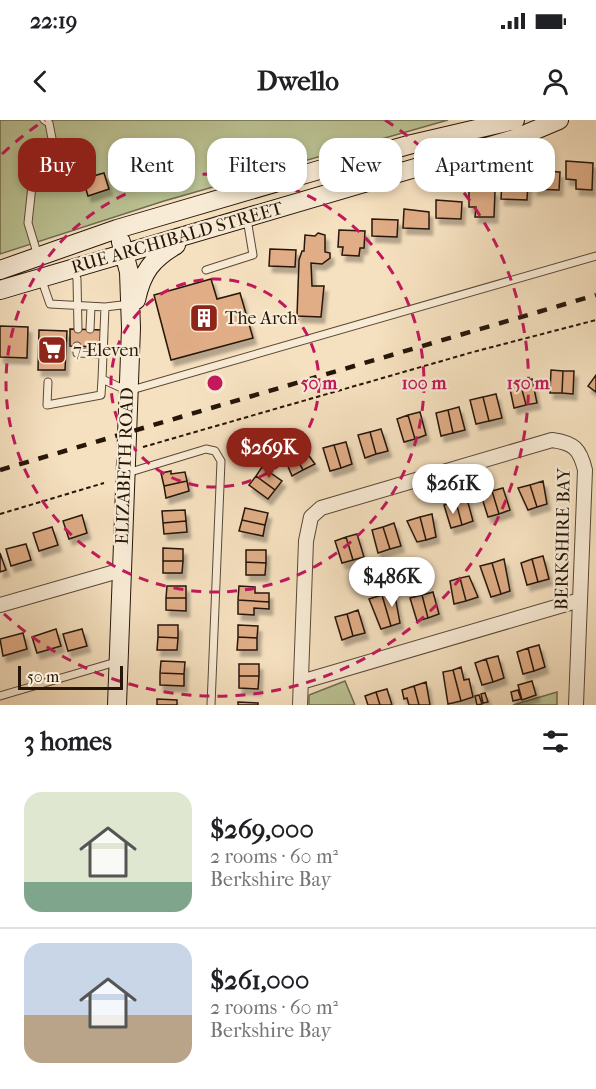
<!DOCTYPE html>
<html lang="en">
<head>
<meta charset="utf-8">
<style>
  :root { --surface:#fff; --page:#f2f2f2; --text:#202124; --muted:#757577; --line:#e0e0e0; --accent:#8f2418 }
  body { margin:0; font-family:"IM FELL French Canon",serif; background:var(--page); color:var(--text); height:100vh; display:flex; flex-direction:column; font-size:22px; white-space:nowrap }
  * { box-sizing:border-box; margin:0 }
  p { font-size:20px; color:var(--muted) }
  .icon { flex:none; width:33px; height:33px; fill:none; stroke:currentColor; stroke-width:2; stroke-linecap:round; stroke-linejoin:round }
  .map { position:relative; height:585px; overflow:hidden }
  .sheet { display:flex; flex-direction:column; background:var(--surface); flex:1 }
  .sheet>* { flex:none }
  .hud { position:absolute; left:18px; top:18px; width:561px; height:54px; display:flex; gap:12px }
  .scale { position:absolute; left:18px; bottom:15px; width:105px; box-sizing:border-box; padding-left:6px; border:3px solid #26160a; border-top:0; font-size:16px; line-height:21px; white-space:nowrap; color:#26160a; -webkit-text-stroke:4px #f8ebd5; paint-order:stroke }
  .price { position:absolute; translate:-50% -51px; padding:0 14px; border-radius:21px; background:#fff; color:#222; font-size:20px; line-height:39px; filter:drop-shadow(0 2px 3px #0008) }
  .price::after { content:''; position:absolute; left:50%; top:36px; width:18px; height:14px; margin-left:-9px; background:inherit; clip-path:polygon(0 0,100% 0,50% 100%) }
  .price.active { background:var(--accent); color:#fff }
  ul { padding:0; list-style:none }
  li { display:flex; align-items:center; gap:18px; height:150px; padding:0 24px }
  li+li { border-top:2px solid var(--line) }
  li span { display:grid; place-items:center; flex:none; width:168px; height:120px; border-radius:18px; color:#555 }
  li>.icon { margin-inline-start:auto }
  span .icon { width:72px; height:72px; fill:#fffc; stroke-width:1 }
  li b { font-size:26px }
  h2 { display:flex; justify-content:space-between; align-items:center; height:72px; padding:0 24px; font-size:26px }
  .pill { padding:0 21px; border-radius:18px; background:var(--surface); box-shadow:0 3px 9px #0003; font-size:21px; line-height:54px }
  .pill.active { background:var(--accent); color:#fff }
  .status { display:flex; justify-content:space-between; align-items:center; height:42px; padding:0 30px; background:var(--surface); direction:ltr }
  .status svg { height:16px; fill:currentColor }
  header { display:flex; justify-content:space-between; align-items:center; height:78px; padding:0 24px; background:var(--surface); font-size:27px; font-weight:800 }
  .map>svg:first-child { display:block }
  .green { fill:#bbc293; stroke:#706c4e; stroke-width:1.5 }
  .building { fill:#e0ad86; stroke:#26160a; stroke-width:1.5; filter:url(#shadow) }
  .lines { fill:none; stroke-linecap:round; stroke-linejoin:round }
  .lane-casing { stroke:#5a4837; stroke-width:9 }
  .street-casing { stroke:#5a4837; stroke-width:16 }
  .secondary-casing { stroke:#26160a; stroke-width:20 }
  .path { stroke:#26160a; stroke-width:2; stroke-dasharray:4.5 3; stroke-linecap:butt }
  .lane { stroke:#f8ebd5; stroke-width:7 }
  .street { stroke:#f8ebd5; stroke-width:14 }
  .secondary { stroke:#f8ebd5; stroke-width:18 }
  .rail { stroke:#26160a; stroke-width:4.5; stroke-dasharray:10 10; stroke-linecap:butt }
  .ring { fill:none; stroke:#c2185b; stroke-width:3; stroke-dasharray:10 8 }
  .labels { text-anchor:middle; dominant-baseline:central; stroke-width:4.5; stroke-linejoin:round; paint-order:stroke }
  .street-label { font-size:18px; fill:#26160a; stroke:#f8ebd5 }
  .poi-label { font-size:18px; fill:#26160a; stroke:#f8ebd5; text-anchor:start }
  .centre { fill:#c2185b; stroke:#f8ebd5; stroke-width:3 }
  .ring-label { font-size:18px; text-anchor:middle; font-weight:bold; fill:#c2185b; stroke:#f8ebd5; stroke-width:4.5; stroke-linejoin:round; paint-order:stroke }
</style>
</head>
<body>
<div class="status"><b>22:19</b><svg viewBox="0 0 49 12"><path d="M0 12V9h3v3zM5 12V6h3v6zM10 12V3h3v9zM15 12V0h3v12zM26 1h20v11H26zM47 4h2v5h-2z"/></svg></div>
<header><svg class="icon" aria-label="back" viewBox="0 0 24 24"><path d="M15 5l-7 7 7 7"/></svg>Dwello<svg class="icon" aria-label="person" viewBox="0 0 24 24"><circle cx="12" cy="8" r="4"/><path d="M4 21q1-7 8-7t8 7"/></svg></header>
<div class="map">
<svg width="596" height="585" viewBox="0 0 596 585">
  <defs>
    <filter id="shadow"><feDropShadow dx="3.5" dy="6" stdDeviation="1.5" flood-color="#0004"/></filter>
  </defs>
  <rect width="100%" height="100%" fill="#f5e0bf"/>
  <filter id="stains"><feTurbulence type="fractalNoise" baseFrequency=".00333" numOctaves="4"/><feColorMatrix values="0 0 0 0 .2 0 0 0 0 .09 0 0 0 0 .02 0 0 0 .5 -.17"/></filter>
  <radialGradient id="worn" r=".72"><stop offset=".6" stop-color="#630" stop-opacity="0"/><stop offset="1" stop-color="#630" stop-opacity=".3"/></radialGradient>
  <path class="green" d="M0,0H448L164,81L0,134Z
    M345,561L355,585H309V575Z
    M557,572V585H513Z"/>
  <path class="building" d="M566,41L593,43L592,70L576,69V60L566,59Z
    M535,51L560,52L559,70L534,69Z
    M104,53L109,69L88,76L83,59Z
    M502,61L528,62L527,80L501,79Z
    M469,70L495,71L494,97H475L476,87H469Z
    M436,80L462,82L461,99L436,98Z
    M404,89L429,92V109L403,108Z
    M372,99L398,100L397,117L372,116Z
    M339,110L365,111L364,128H360L359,136L342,135L343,127H338Z
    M318,113L325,115V132L330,133V138L322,144L311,143L312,166H324L321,197L297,196L299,140L302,131H304L305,115L315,116Z
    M270,129L296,130L295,147L269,146Z
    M211,159L217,179L240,173L253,218L171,240L154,175Z
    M0,206L28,207L27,238L0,237Z
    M70,209L103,210L102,227L70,226Z
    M39,210L67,211L65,250H38Z
    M551,250L563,251L562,273H550Z
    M563,251H574L573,274L562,273Z
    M596,255V272L588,266Z
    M532,259L537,283L526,285L520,262Z
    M520,262L526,285L514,288L509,264Z
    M496,274L502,298L489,301L483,277Z
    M483,277L489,301L476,304L470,280Z
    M459,287L465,310L453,313L448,290Z
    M448,290L453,313L441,316L436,293Z
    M420,292L426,315L415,319L408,295Z
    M408,295L415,319L404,322L397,299Z
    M381,309L388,331L376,334L370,312Z
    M370,312L376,334L365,338L358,315Z
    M346,322L352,344L341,348L334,325Z
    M301,325L315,344L303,350L292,329Z
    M334,325L341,348L330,351L323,328Z
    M292,329L303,350L292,356L283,334Z
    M262,347L282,361L275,370L256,356Z
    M171,351V354L185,352L187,361L164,366L161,353Z
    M256,356L275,370L268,379L249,365Z
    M187,361L189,371L166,378L164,366Z
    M543,361L547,384L537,387L530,365Z
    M530,365L537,387L528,390L518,368Z
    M503,368L510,390L499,394L492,371Z
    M492,371L499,394L488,397L481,375Z
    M467,379L473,401L462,405L456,382Z
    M456,382L462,405L451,408L444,385Z
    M245,388L268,393L265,405L242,400Z
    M185,390L186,401L163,403L162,391Z
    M432,394L436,417L426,420L420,397Z
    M82,395L87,413L69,419L63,401Z
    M420,397L426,420L417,422L407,401Z
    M242,400L265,405L263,416L239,411Z
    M186,401L187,412L164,414L163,403Z
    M394,403L401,426L390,429L383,407Z
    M52,407L58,425L39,431L33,413Z
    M383,407L390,429L378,433L372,410Z
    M357,414L364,437L353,440L346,417Z
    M346,417L353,440L342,443L335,421Z
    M26,424L31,440L11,446L6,429Z
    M163,428L183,429V441H163Z
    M246,430H266V443L246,442Z
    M0,433L6,450L0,452Z
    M543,436L549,459L538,462L532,439Z
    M504,439L510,471L501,474L492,443Z
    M532,439L538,462L527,465L521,443Z
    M163,441H183L182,453H163Z
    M246,442L266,443L265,455H246Z
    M492,443L501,474L491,477L480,446Z
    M469,456L478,477L466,481L460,458Z
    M460,458L466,481L454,484L450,461Z
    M167,466H186V478H166Z
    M239,466L255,467V473H269V482L238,480Z
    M394,471L400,503L391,506L382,475Z
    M433,472L439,494L428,498L422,475Z
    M382,475L391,506L381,509L369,479Z
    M422,475L428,498L417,501L410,478Z
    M166,478H186V491L166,490Z
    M238,480L269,482V489L254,488V495L238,494Z
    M358,490L365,513L353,516L347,494Z
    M347,494L353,516L342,520L335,497Z
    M158,505H178V518L158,517Z
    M238,505L258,506L257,518L238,517Z
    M56,509L61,526L37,533L32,517Z
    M82,509L87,526L68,531L63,514Z
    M23,513L27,529L3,536L0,519Z
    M158,517L178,518L177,530H157Z
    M238,517L257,518V530H237Z
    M539,525L545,547L534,551L528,528Z
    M528,528L534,551L523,554L517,532Z
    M498,536L504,558L493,562L486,539Z
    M486,539L493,562L482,565L475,543Z
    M161,541L185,542L184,554L160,553Z
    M239,544H259V556H239Z
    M461,547L464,560L469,559L473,577L461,581L453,550Z
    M453,550L461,581L448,584L443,552Z
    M160,553L184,554V566L160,565Z
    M239,556H259L258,569L239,568Z
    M532,561L536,575L522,580L518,565Z
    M426,562L430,585H419L414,566Z
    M414,566L419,585H409L407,578L404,579L402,570Z
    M387,569L392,585H380L376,572Z
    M518,570L521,579L513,581L511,572Z
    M376,572L380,585H368L365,576Z
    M485,573L488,582L483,583L481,574Z
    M479,575L482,584L477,585L475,576Z
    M157,579L177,580V585H157Z
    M238,582L258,583V585H238Z"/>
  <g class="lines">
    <g class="lane-casing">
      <path id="lane" d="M38,136L28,103L32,66L55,34L49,3L44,0
        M206,150L253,135L247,99
        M74,151L77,159L78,209
        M41,158L50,184L105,187L130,184
        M105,187L102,259L128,271L596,136
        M90,209L91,187
        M77,226V233L103,234
        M48,262L47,285L101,275L102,259
        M127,353L206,329L215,331L221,341L211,585
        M0,576L116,542"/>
    </g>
    <g class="street-casing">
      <path id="street" d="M0,485L122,450
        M301,562L580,480
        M300,585L306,421L311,397L321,388L552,320C574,323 580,329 585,350L576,585"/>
    </g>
    <g class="secondary-casing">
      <path id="secondary" d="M0,150L117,109L319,50L412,24L515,0
        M0,170L514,19L559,0
        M136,180C142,152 152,139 176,125
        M117,585L131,208L129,152L121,122"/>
    </g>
    <path class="path" d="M143,327L473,232L596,200
      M0,394L104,363"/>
    <use href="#lane" class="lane"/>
    <use href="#street" class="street"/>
    <use href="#secondary" class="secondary"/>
    <path class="rail" d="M0,350L596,175"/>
  </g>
  <g class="ring">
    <circle cx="215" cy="263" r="104"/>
    <circle cx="215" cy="263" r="209"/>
    <path d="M2 34A313 313 0 0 1 45 0M385 0A313 313 0 1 1 2 492"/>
  </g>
  <defs>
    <g id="building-square" transform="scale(1.5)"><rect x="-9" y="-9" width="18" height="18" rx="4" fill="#8f2418" stroke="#f8ebd5"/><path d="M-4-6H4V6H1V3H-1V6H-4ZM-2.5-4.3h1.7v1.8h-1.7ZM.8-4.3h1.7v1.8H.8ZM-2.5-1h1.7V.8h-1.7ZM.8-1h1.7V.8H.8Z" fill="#fff"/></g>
    <g id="supermarket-square" transform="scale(1.5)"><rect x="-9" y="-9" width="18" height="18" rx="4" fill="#8f2418" stroke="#f8ebd5"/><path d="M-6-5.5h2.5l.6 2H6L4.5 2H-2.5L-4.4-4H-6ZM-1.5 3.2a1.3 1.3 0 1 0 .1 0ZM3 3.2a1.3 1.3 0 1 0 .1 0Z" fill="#fff"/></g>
  </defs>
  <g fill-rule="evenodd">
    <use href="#building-square" x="204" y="198"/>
    <use href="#supermarket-square" x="52" y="230"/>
  </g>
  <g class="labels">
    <g class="street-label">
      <text transform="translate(177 118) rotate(-16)">RUE ARCHIBALD STREET</text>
      <text transform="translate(125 346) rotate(-88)">ELIZABETH ROAD</text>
      <text transform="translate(563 419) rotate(-89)">BERKSHIRE BAY</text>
    </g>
    <g class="poi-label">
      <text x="225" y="198">The Arch</text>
      <text x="73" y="230">7-Eleven</text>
    </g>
  </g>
  <circle cx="215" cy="263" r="9" class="centre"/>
  <g class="ring-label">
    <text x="319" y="269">50 m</text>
    <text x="424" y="269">100 m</text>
    <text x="528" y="269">150 m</text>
  </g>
  <rect width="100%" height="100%" filter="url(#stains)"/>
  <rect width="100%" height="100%" fill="url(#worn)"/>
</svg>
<div class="scale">50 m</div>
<b class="price active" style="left:269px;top:359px">$269K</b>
<b class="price" style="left:453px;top:395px">$261K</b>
<b class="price" style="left:392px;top:488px">$486K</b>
<div class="hud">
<a class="pill active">Buy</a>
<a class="pill">Rent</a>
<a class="pill">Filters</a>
<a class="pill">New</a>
<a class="pill">Apartment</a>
</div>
</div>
<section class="sheet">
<h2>3 homes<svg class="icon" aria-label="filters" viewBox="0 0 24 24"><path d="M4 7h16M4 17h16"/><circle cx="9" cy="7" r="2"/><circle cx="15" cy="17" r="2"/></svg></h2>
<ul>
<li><span style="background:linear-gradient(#dfe7d0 75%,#7fa58c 0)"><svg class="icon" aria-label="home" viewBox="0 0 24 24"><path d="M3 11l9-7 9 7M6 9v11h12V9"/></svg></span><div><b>$269,000</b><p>2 rooms · 60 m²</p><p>Berkshire Bay</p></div></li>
<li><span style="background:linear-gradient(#c9d6e8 60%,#b9a48a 0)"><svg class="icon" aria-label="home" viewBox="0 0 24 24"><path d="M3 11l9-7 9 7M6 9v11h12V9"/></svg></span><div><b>$261,000</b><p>2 rooms · 60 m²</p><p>Berkshire Bay</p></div></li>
</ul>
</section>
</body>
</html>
